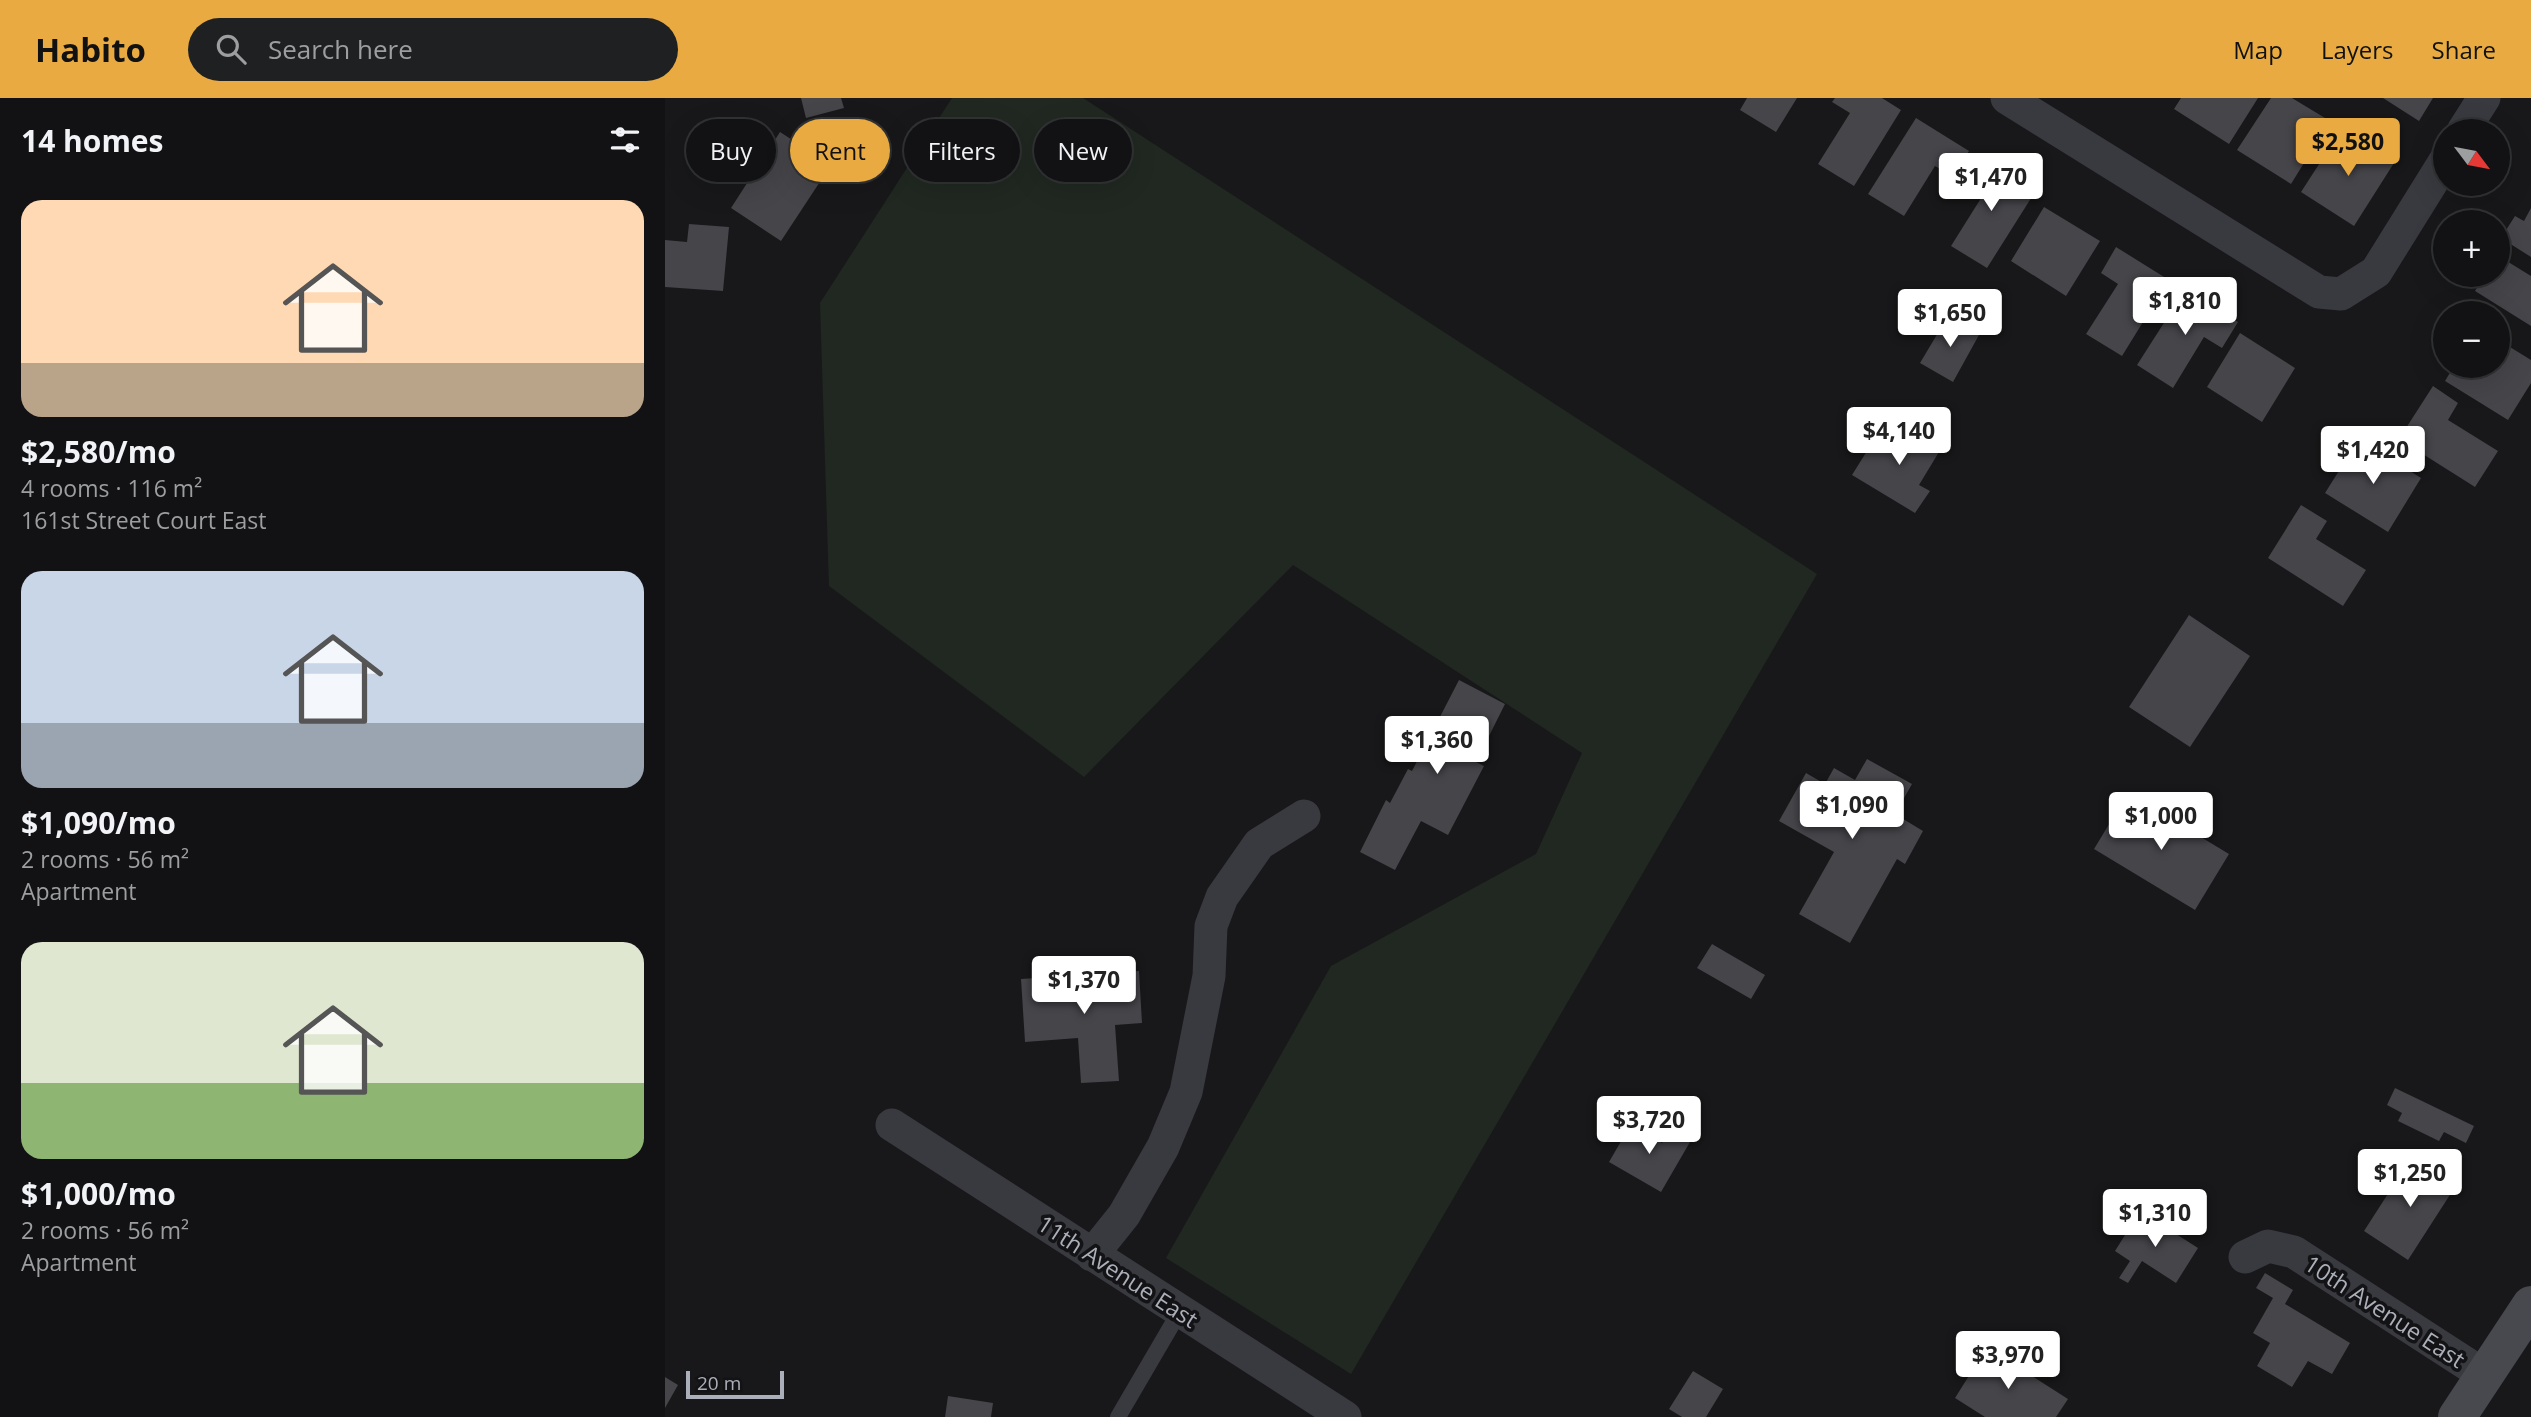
<!DOCTYPE html>
<html lang="en">
<head>
<meta charset="utf-8">
<style>
  :root { --surface:#121214; --page:#1f2022; --text:#f1f3f6; --muted:#9c9ea0; --line:#313234; --accent:#e9ab41 }
  body { margin:0; font-family:"Open Sans",sans-serif; background:var(--page); color:var(--text); height:100vh; display:flex; flex-direction:column; font-size:26px; white-space:nowrap }
  * { box-sizing:border-box; margin:0 }
  p { font-size:23px; color:var(--muted) }
  .icon { flex:none; width:38px; height:38px; fill:none; stroke:currentColor; stroke-width:2; stroke-linecap:round; stroke-linejoin:round }
  .map { position:relative; flex:1; overflow:hidden }
  .sheet { display:flex; flex-direction:column; background:var(--surface); width:665px }
  .sheet>* { flex:none }
  .hud { position:absolute; left:21px; top:21px; width:665px; height:63px; display:flex; gap:14px }
  .needle { width:46px; rotate:122deg }
  .buttons { position:absolute; left:1768px; top:21px; display:grid; gap:14px }
  .buttons a { display:grid; place-items:center; width:77px; height:77px; border-radius:50%; background:var(--surface); box-shadow:0 7px 28px #0002,0 0 0 2px var(--line); font-size:35px }
  .scale { position:absolute; left:21px; bottom:18px; width:98px; box-sizing:border-box; padding-left:7px; border:4px solid #abafb9; border-top:0; font-size:19px; line-height:24px; white-space:nowrap; color:#abafb9; -webkit-text-stroke:5px #131315; paint-order:stroke }
  .price { position:absolute; translate:-50% -60px; padding:0 16px; border-radius:7px; background:#fff; color:#222; font-size:23px; line-height:46px; filter:drop-shadow(0 2px 4px #0008) }
  .price::after { content:''; position:absolute; left:50%; top:42px; width:21px; height:16px; margin-left:-10px; background:inherit; clip-path:polygon(0 0,100% 0,50% 100%) }
  .price.current { background:var(--accent); color:#111 }
  ul { padding:0; list-style:none }
  li { display:grid; align-content:center; gap:14px; height:371px; padding:0 21px }
  li span { display:grid; place-items:center; height:217px; border-radius:21px; color:#555 }
  li>.icon { margin-inline-start:auto }
  span .icon { width:126px; height:126px; fill:#fffc; stroke-width:1 }
  li b { font-size:30px }
  h2 { display:flex; justify-content:space-between; align-items:center; height:84px; padding:0 21px; font-size:30px }
  .pill { padding:0 24px; border-radius:32px; background:var(--surface); box-shadow:0 7px 28px #0002,0 0 0 2px var(--line); font-size:24px; line-height:63px }
  .pill.current { background:var(--accent); color:#111 }
  header { display:flex; align-items:center; gap:42px; box-sizing:border-box; height:98px; padding:0 35px; background:var(--accent); color:#111 }
  header strong { font-size:33px }
  nav { display:flex; gap:38px; margin-inline-start:auto; font-size:24px }
  .search { width:490px; height:63px; background:var(--page); display:flex; align-items:center; gap:18px; box-sizing:border-box; padding:0 24px; border-radius:38px; color:var(--muted); font-size:26px }
  main { display:flex; flex:1; min-height:0 }
  .map>svg:first-child { display:block }
  .green { fill:#202821 }
  .building { fill:#45454a }
  .lines { fill:none; stroke-linecap:round; stroke-linejoin:round }
  .lane { stroke:#393a3f; stroke-width:16 }
  .street { stroke:#393a3f; stroke-width:33 }
  .secondary { stroke:#47494e; stroke-width:38 }
  .labels { text-anchor:middle; dominant-baseline:central; stroke-width:7; stroke-linejoin:round; paint-order:stroke }
  .street-label { font-size:23px; fill:#abafb9; stroke:#131315 }
</style>
</head>
<body>
<header>
<strong>Habito</strong>
<div class="search"><svg class="icon" aria-label="search" viewBox="0 0 24 24"><circle cx="10" cy="10" r="6"/><path d="M15 15l6 6"/></svg>Search here</div>
<nav><a>Map</a><a>Layers</a><a>Share</a></nav>
</header>
<main>
<section class="sheet">
<h2>14 homes<svg class="icon" aria-label="filters" viewBox="0 0 24 24"><path d="M4 7h16M4 17h16"/><circle cx="9" cy="7" r="2"/><circle cx="15" cy="17" r="2"/></svg></h2>
<ul>
<li><span style="background:linear-gradient(#ffd9b3 75%,#b9a48a 0)"><svg class="icon" aria-label="home" viewBox="0 0 24 24"><path d="M3 11l9-7 9 7M6 9v11h12V9"/></svg></span><div><b>$2,580/mo</b><p>4 rooms · 116 m²</p><p>161st Street Court East</p></div></li>
<li><span style="background:linear-gradient(#c9d6e8 70%,#9aa5b1 0)"><svg class="icon" aria-label="home" viewBox="0 0 24 24"><path d="M3 11l9-7 9 7M6 9v11h12V9"/></svg></span><div><b>$1,090/mo</b><p>2 rooms · 56 m²</p><p>Apartment</p></div></li>
<li><span style="background:linear-gradient(#dfe7d0 65%,#8fb573 0)"><svg class="icon" aria-label="home" viewBox="0 0 24 24"><path d="M3 11l9-7 9 7M6 9v11h12V9"/></svg></span><div><b>$1,000/mo</b><p>2 rooms · 56 m²</p><p>Apartment</p></div></li>
</ul>
</section>
<div class="map">
<svg width="1866" height="1319" viewBox="0 0 1866 1319">
  <rect width="100%" height="100%" fill="#18181a"/>
  <path class="green" d="M287,0H418L1152,476L686,1276L501,1160L666,868L871,756L917,655L628,467L419,679L164,488L155,205Z"/>
  <path class="building" d="M136,0H176L179,10L141,20Z
    M1082,0H1132L1111,34L1075,12Z
    M1170,0H1217L1236,12L1189,88L1153,66L1185,15L1167,4Z
    M1516,0H1593L1564,46L1509,11Z
    M1606,0H1627L1665,23L1626,86L1572,52Z
    M1718,0H1768L1754,23Z
    M1251,20L1304,53L1288,78L1270,68L1239,118L1203,96Z
    M1676,32L1729,65L1689,128L1636,94Z
    M115,34L166,67L116,143L66,110Z
    M1316,61L1370,94L1322,170L1286,148L1318,97L1300,87Z
    M1379,109L1435,143L1401,198L1346,163Z
    M1866,110V159L1836,140L1850,118L1859,123Z
    M24,126L64,129L58,193L0,189V142L22,144Z
    M1451,149L1504,182L1457,258L1421,236L1453,186L1436,175Z
    M1832,157L1866,178V228L1810,193L1818,180L1813,177H1832Z
    M1520,192L1573,224L1557,250L1539,239L1508,290L1472,267Z
    M1283,218L1314,237L1288,284L1255,265Z
    M1575,235L1630,270L1597,324L1542,289Z
    M1832,241L1866,262V285L1843,322L1780,283L1789,268H1832Z
    M1768,288L1793,305L1783,322L1833,353L1810,389L1734,341Z
    M1241,328L1277,349L1254,387L1265,393L1250,415L1187,377L1212,337L1229,347Z
    M1694,341L1756,380L1723,434L1660,395Z
    M1636,407L1662,423L1651,441L1701,472L1678,508L1603,460Z
    M1524,517L1585,558L1525,649L1464,609Z
    M794,582L840,606L811,664L819,668L783,737L756,723L730,772L695,754L721,702L725,705L743,671L747,673Z
    M1202,661L1247,686L1230,716L1258,733L1240,766L1232,761L1185,845L1134,816L1169,754L1114,723L1141,675L1160,686L1169,670L1190,682Z
    M1463,695L1564,756L1530,812L1429,751Z
    M1047,846L1100,877L1086,901L1032,870Z
    M474,873L477,925L450,927L454,983L416,985L413,940L360,944L356,881Z
    M1730,990L1809,1028L1801,1045L1779,1034L1774,1043L1733,1023L1737,1015L1722,1007Z
    M966,1026L997,1045L1004,1032L1025,1044L996,1094L944,1064Z
    M1746,1060L1790,1089L1743,1162L1699,1133Z
    M1475,1113L1533,1150L1511,1185L1477,1163L1463,1185L1454,1180L1465,1163L1450,1153Z
    M1600,1175L1628,1192L1620,1206L1685,1245L1667,1276L1643,1263L1627,1289L1592,1268L1605,1245L1588,1235L1608,1200L1591,1190Z
    M1322,1249L1403,1301L1391,1319H1320L1290,1300Z
    M1028,1273L1058,1291L1041,1319H1017L1004,1311Z
    M0,1279L13,1287L0,1310Z
    M283,1298L328,1305L326,1319H280Z"/>
  <g class="lines">
    <path class="lane" d="M453,1319L515,1213"/>
    <path class="street" d="M1342,0L1654,194L1676,196L1711,174L1780,63
      M1798,33L1819,0
      M227,1027L680,1319
      M427,1157L459,1117L498,1049L521,994L544,878L546,828L557,799L594,746L639,718
      M1580,1159L1603,1148L1629,1154L1819,1277"/>
    <path class="secondary" d="M1792,1319L1866,1207"/>
  </g>
  <g class="labels">
    <g class="street-label">
      <text transform="translate(453 1173) rotate(33)">11th Avenue East</text>
      <text transform="translate(1720 1213) rotate(33)">10th Avenue East</text>
    </g>
  </g>
</svg>
<div class="buttons">
<a><svg class="needle" viewBox="-14 -14 28 28"><path d="M0-13l5 13h-10z" fill="#e53935"/><path d="M0 13l5-13h-10z" fill="#9c9ea0"/></svg></a>
<a>+</a>
<a>−</a>
</div>
<div class="scale">20 m</div>
<b class="price current" style="left:1683px;top:80px">$2,580</b>
<b class="price" style="left:1326px;top:115px">$1,470</b>
<b class="price" style="left:1520px;top:239px">$1,810</b>
<b class="price" style="left:1285px;top:251px">$1,650</b>
<b class="price" style="left:1234px;top:369px">$4,140</b>
<b class="price" style="left:1708px;top:388px">$1,420</b>
<b class="price" style="left:772px;top:678px">$1,360</b>
<b class="price" style="left:1187px;top:743px">$1,090</b>
<b class="price" style="left:1496px;top:754px">$1,000</b>
<b class="price" style="left:419px;top:918px">$1,370</b>
<b class="price" style="left:984px;top:1058px">$3,720</b>
<b class="price" style="left:1745px;top:1111px">$1,250</b>
<b class="price" style="left:1490px;top:1151px">$1,310</b>
<b class="price" style="left:1343px;top:1293px">$3,970</b>
<div class="hud">
<a class="pill">Buy</a>
<a class="pill current">Rent</a>
<a class="pill">Filters</a>
<a class="pill">New</a>
</div>
</div>
</main>
</body>
</html>
